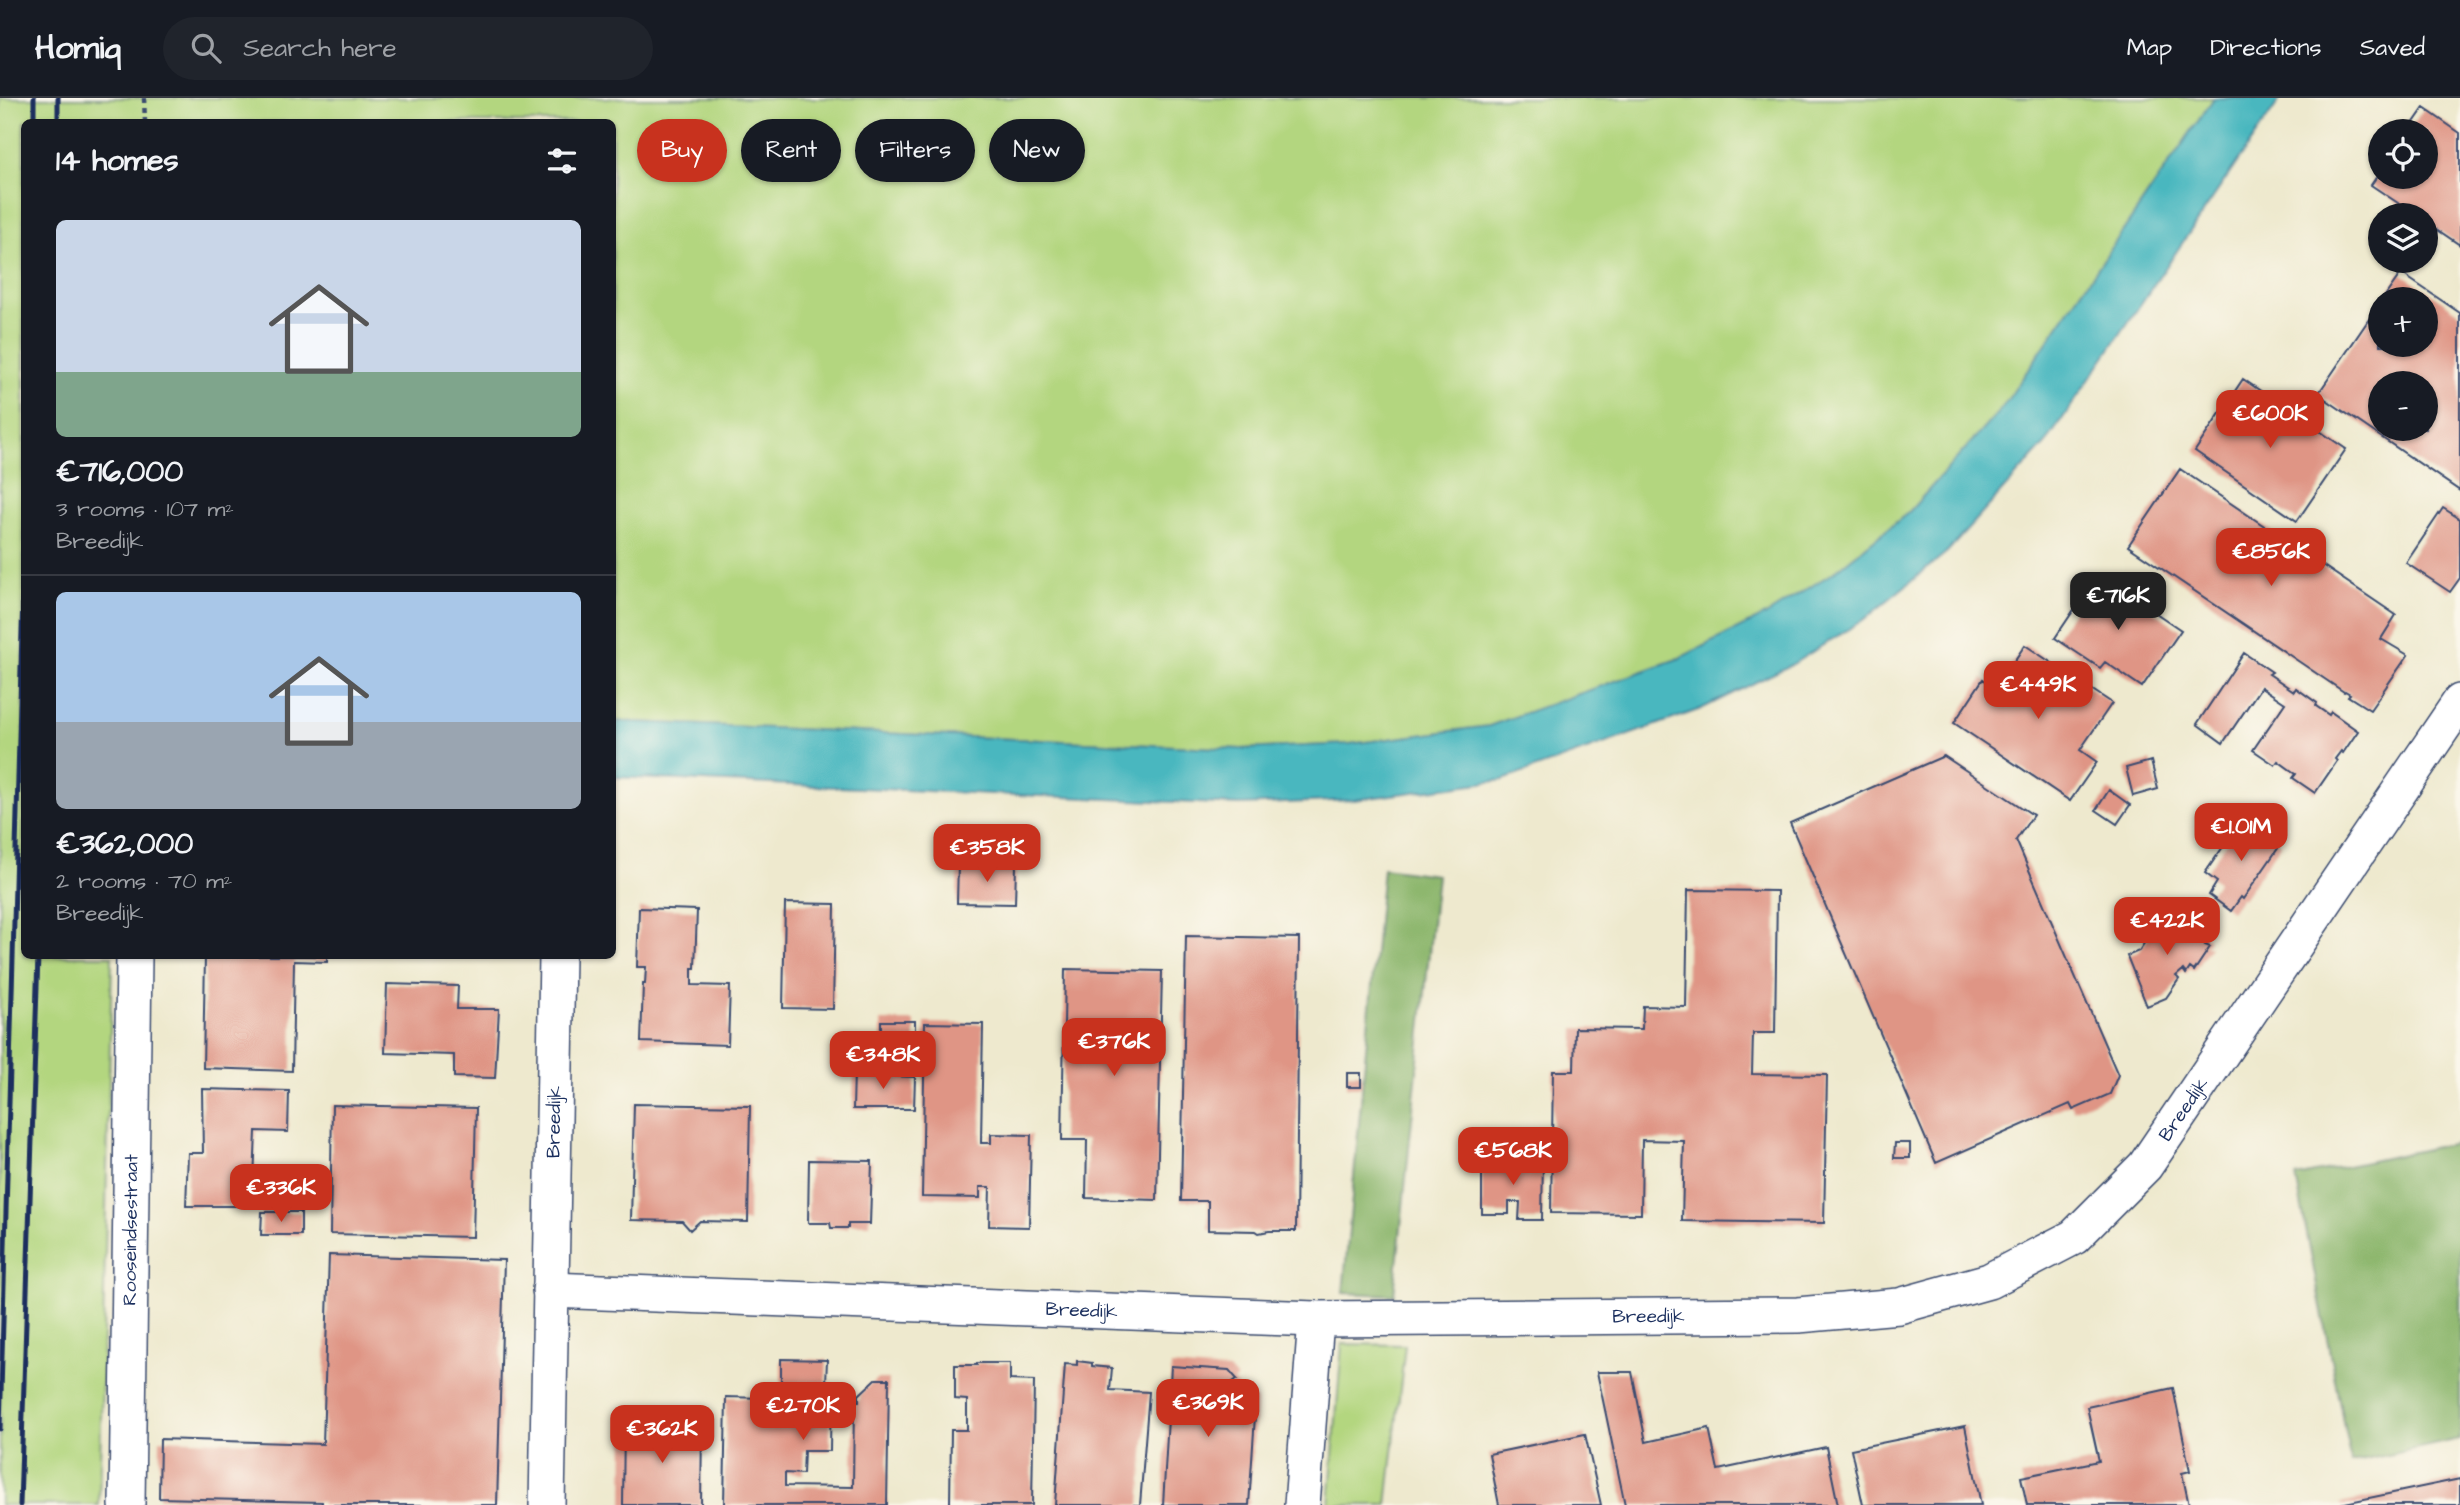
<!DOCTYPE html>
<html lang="en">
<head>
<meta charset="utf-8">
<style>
  :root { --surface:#171b24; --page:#20242c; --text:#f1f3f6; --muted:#9ea1a6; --line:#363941; --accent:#c8321e }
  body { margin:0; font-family:"Architects Daughter",sans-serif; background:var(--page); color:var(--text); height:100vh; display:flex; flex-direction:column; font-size:26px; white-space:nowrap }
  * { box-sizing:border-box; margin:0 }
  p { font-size:23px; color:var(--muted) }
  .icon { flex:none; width:38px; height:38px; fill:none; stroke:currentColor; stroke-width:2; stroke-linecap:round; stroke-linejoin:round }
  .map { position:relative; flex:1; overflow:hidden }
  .side { position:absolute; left:21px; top:21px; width:595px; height:840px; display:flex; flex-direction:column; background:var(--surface); border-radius:10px; box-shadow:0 2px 5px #0004 }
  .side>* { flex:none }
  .top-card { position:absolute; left:637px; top:21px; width:665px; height:63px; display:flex; gap:14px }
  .controls { position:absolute; left:2368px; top:21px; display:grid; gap:14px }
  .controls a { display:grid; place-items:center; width:70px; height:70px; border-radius:50%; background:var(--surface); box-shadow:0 2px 5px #0004; font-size:35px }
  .price { position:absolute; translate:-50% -60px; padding:0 16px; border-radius:14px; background:var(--accent); color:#fff; font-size:23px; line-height:46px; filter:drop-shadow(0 2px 4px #0008) }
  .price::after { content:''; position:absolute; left:50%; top:42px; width:21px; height:16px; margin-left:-10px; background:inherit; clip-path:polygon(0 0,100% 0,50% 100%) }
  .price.current { background:#222; color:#fff }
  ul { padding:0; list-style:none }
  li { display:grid; align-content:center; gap:14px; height:371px; padding:0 35px }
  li+li { border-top:2px solid var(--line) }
  li span { display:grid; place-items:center; height:217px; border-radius:10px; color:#555 }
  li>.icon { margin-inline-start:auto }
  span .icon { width:126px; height:126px; fill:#fffc; stroke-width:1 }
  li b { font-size:30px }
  h2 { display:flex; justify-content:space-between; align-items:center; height:84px; padding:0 35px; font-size:30px }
  .pill { padding:0 24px; border-radius:32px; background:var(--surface); box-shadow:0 2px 5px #0004; font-size:24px; line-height:63px }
  .pill.current { background:var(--accent); color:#fff }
  header { display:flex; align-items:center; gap:42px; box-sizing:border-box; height:98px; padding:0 35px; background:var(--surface); border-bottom:2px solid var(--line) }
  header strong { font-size:33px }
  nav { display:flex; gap:38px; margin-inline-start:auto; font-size:24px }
  .search { width:490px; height:63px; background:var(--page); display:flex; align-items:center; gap:18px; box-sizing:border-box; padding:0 24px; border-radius:38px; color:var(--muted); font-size:26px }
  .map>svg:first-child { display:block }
  .green { fill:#b3d67f; stroke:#67826e; stroke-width:2 }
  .forest { fill:#8eb76e; stroke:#547366; stroke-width:2 }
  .water { fill:#48b7bf; stroke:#32738e; stroke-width:2 }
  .building { fill:#df9585; fill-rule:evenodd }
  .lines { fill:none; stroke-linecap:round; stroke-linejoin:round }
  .minor-casing { stroke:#3b4b6f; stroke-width:38 }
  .path { stroke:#3b4b6f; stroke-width:4.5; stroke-dasharray:5 5; stroke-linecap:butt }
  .minor { stroke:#fff; stroke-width:35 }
  .rail { stroke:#1b2f5e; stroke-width:5 }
  .labels { text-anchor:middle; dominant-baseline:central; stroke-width:7; stroke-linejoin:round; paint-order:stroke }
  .street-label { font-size:19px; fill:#1b2f5e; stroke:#fbf7ec }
</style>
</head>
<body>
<header>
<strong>Homiq</strong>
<div class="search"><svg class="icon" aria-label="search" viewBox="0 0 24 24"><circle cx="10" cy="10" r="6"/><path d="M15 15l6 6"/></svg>Search here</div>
<nav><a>Map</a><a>Directions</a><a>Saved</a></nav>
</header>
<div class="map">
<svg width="2460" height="1407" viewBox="0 0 2460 1407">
  <rect width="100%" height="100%" fill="#fbf7ec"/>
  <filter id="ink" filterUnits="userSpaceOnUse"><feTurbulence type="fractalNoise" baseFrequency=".0143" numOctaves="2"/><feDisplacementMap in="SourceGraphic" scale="14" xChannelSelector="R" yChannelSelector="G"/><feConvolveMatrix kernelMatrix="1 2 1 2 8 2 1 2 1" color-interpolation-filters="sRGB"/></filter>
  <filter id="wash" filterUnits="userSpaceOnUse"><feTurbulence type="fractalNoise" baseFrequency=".00686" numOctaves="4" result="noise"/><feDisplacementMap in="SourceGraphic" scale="28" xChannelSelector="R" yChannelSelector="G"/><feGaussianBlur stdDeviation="1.57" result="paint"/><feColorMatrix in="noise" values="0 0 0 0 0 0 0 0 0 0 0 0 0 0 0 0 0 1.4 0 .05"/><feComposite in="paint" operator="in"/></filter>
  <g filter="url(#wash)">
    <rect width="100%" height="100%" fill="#eee9ce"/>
    <path class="green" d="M0,0H2214L2002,310L1909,414L1834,474L1766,517L1680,560L1489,628L1349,646L1241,651L613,623L612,24H24V858H112L99,1407H0Z
      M1342,1246L1405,1247L1387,1407H1329Z"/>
    <path class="forest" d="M1383,770L1437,777L1394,1197L1343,1195Z
      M2460,1044V1341L2351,1365L2296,1079Z"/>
    <path class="water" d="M2214,0H2281L2046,345L1947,454L1866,520L1793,566L1701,611L1503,682L1354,702L1241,707L613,679V623L1241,651L1349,646L1489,628L1680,560L1766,517L1834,474L1909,414L2002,310Z"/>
    <g id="blocks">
      <path class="building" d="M2424,10L2460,35V147L2426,124V117H2416L2371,87L2380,74V79H2426V33H2408Z
        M2401,175L2460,215V393L2318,296L2380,205V247H2426V201H2383ZM2380,285H2426V331H2380Z
        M2243,281L2346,351L2297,423L2195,353Z
        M2180,371L2396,517L2381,541L2408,557L2370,612L2348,598L2350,596L2345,593L2344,594L2128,448Z
        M2443,410L2460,421V480L2450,494L2406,465Z
        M2098,476L2181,532L2142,589L2105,564L2100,570L2055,540Z
        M2025,547L2112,605L2080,652L2097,664L2070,703L1954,625L1983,581L1996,590Z
        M2244,555L2272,574L2269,576L2294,593L2296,590L2317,605L2316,608L2329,617L2331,614L2358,633L2343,655L2341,653L2335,661L2337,663L2315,695L2293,680L2296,676L2278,663L2275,667L2253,652L2285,605L2261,589L2223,645L2197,626Z
        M1944,658L2033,717L2016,742L2118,977L2110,996L2073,1012L2070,1006L1936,1065L1790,725Z
        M2151,663L2158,691L2133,698L2126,670Z
        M2109,692L2130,707L2117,726L2096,712Z
        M2243,720L2281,746L2243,801L2241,799L2231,813L2209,797L2217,784L2205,775Z
        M958,765L1016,766L1015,806L957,805Z
        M1688,792L1777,793L1775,935H1753L1752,976L1827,977L1824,1125L1682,1123L1684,1043L1642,1042L1641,1116L1551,1115L1553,973H1574L1575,930L1642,931L1643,908L1686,909Z
        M785,805L835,806L833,911L783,910Z
        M639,810L697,812L695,870H692V887L730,888L728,947L641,944L643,886H645L646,869H637Z
        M2166,812L2193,831L2194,829L2201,833L2200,835L2209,841L2205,847L2210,849L2194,873L2190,870L2186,876L2183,872L2176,878L2179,881L2166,900L2147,908L2127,858L2139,853Z
        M1186,838L1299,840L1296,1133H1269L1259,1135L1256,1133L1208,1132V1103H1181Z
        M205,858H327V864L294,863L292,973L203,970Z
        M1065,871L1162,873L1157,1102L1086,1100L1087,1042H1062Z
        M387,886L458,888L457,911H499L495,980L454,979V957L385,955Z
        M881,923H915V955H881Z
        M925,925L983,926L981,1045H991V1036L1031,1037L1029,1129L989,1128L990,1089H980V1100L922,1099Z
        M854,973H892V978L915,979L914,1011H853Z
        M1347,975H1361V989H1347Z
        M202,991L289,993L288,1034L256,1033L253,1108H186L188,1055H203Z
        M634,1006L750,1008L748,1124L700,1123L690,1132L682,1123L631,1122Z
        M332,1007L476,1010L473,1139L330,1136Z
        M1895,1045H1910V1060H1894Z
        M1520,1058L1543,1059L1542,1122H1519L1520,1104H1509V1116H1482V1061L1520,1062Z
        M809,1062L872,1063L870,1126H848V1130H831L830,1125H808Z
        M262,1114H301V1137H261Z
        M329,1157L504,1162L497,1407H322V1404L159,1400L160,1341L323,1346Z
        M781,1261L827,1262L826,1285H831L830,1353H804L803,1376L785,1375V1388L853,1389L854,1303H859V1297L876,1281H889L887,1407H724L726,1299L764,1300V1306H781Z
        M1077,1263L1092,1265V1268L1112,1270L1110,1292L1149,1294L1140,1407H1055L1065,1266L1077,1267Z
        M977,1265H1010V1282L1034,1283L1032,1407H950L951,1332H967V1302L955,1301V1267H977Z
        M1171,1268L1229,1272L1237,1281L1233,1284L1246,1298L1249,1295L1256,1303L1249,1407H1163Z
        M1597,1274H1632L1646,1344L1709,1330L1718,1372L1826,1349L1838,1407H1625Z
        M2173,1290L2190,1373L2182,1375L2189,1407H2027L2021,1379L2099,1363L2087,1309Z
        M624,1326L702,1328L701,1407H623Z
        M1965,1328L1981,1407H1863L1851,1351Z
        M1585,1336L1601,1407H1499L1489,1356Z
        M2460,1381V1407H2340V1406Z"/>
    </g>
  </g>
  <g filter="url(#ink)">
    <use href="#blocks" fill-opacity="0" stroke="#3b4b6f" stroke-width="2"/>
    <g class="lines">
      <g class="minor-casing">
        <g id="minor">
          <path id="s1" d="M550,1192L1316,1221L1798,1217L1899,1208L1989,1183L2074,1139L2145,1068L2460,604"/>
          <path id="s2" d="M127,1407L134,858"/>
          <path id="s3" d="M547,1407L557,858"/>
          <path d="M1302,1407L1316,1221"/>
        </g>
      </g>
      <path class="path" d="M144,0L145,24"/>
      <use href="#minor" class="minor"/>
      <path class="rail" d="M34,24V0
        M58,24V0
        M0,1331L24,461
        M20,1407L38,858"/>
    </g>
  </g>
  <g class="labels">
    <g class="street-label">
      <text stroke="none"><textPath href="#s1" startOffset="1708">Breedijk</textPath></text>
      <text stroke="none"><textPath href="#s3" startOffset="383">Breedijk</textPath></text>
      <text stroke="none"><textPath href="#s2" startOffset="275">Rooseindsestraat</textPath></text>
      <text stroke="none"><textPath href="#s1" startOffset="532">Breedijk</textPath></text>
      <text stroke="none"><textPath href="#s1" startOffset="1099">Breedijk</textPath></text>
    </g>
  </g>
</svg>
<div class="controls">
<a><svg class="icon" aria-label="locate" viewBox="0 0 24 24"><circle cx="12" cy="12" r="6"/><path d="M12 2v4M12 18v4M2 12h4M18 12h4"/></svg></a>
<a><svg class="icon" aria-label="layers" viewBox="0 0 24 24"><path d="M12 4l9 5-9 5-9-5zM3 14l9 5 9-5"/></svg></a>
<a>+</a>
<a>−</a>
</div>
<b class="price" style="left:2270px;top:352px">€600K</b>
<b class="price" style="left:2271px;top:490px">€856K</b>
<b class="price current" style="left:2118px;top:534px">€716K</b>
<b class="price" style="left:2038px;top:623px">€449K</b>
<b class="price" style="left:2241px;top:765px">€1.01M</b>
<b class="price" style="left:987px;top:786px">€358K</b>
<b class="price" style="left:2167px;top:859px">€422K</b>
<b class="price" style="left:1114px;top:980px">€376K</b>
<b class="price" style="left:883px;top:993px">€348K</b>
<b class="price" style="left:1513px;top:1089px">€568K</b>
<b class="price" style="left:281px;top:1126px">€336K</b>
<b class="price" style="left:1208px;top:1341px">€369K</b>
<b class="price" style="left:803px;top:1344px">€270K</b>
<b class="price" style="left:662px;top:1367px">€362K</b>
<div class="top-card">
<a class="pill current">Buy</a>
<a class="pill">Rent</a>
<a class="pill">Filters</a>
<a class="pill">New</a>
</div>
<section class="side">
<h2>14 homes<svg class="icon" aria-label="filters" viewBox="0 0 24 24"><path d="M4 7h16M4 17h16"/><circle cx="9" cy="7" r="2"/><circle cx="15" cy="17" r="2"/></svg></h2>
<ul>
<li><span style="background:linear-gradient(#c9d6e8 70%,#7fa58c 0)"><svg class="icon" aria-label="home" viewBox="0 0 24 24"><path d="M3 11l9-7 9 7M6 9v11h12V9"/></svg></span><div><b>€716,000</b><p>3 rooms · 107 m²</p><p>Breedijk</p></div></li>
<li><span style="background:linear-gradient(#a9c7e8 60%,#9aa5b1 0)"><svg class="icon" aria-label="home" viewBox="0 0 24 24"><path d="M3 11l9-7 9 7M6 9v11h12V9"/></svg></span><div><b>€362,000</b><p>2 rooms · 70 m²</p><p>Breedijk</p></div></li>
</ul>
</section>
</div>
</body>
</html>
